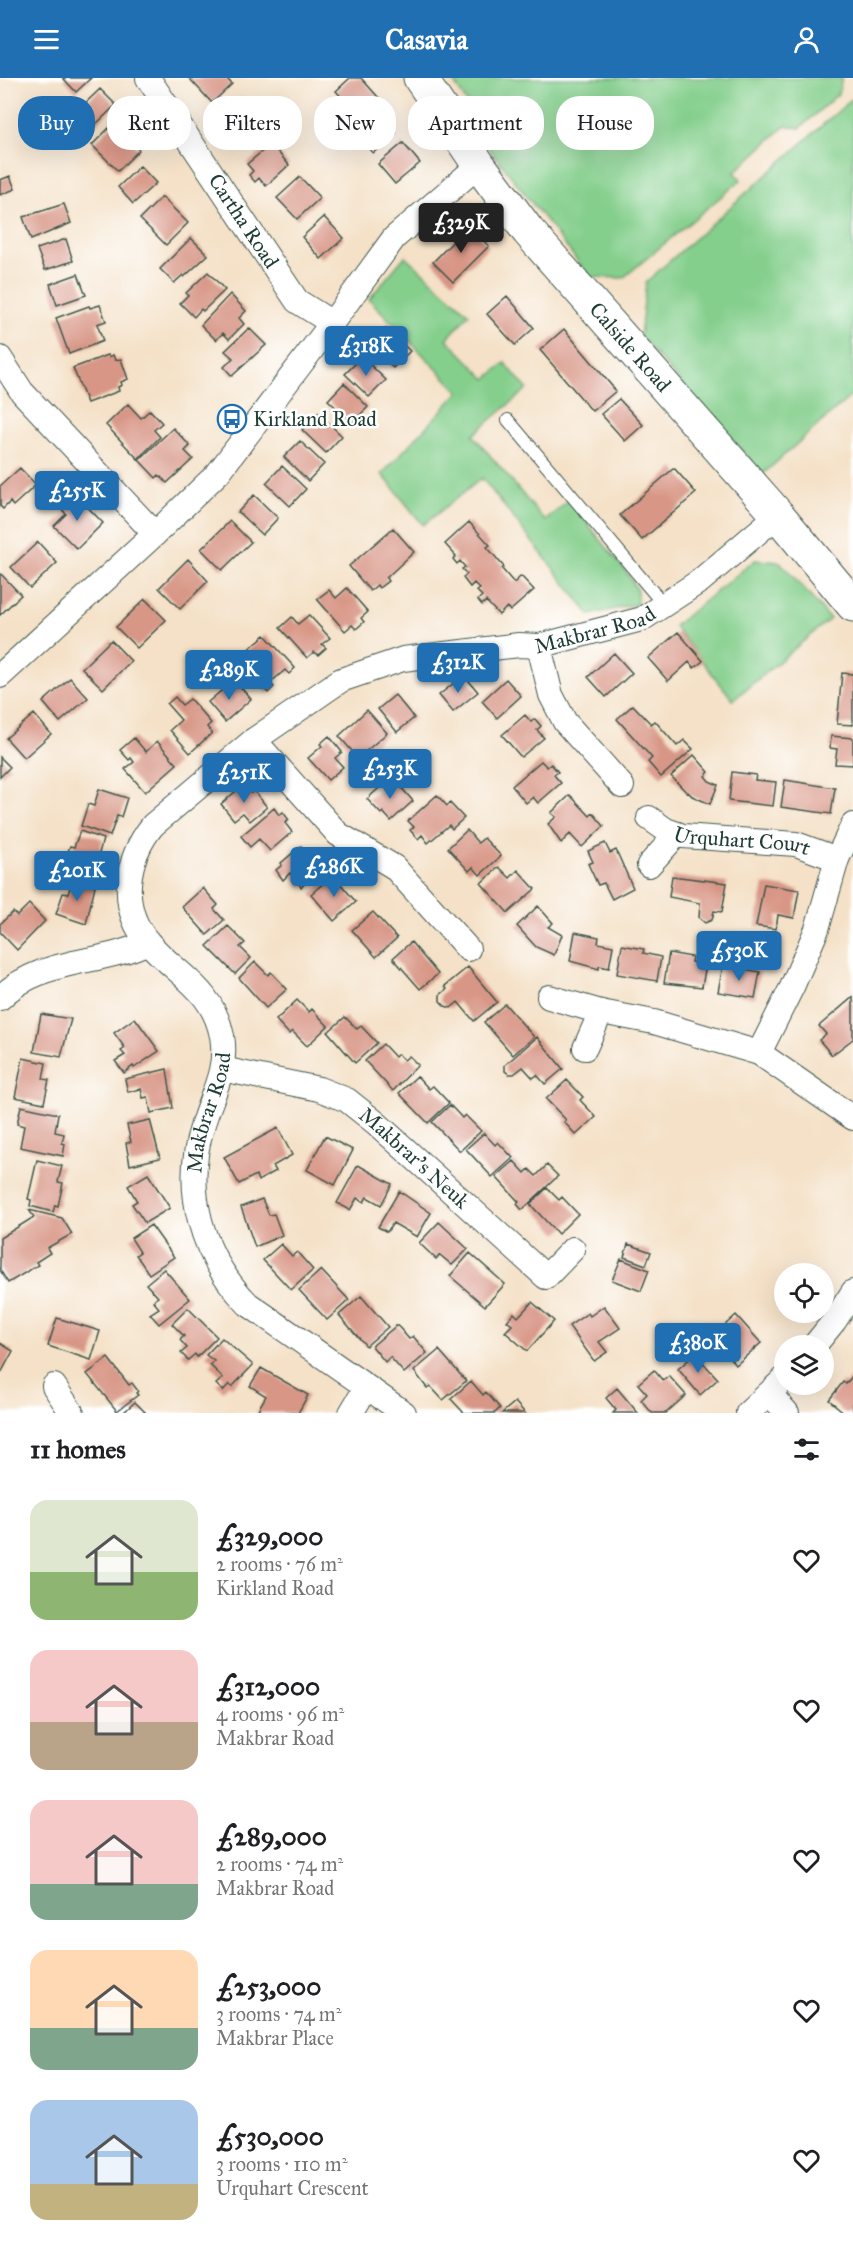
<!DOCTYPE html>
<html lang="en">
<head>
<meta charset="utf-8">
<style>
  :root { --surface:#fff; --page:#f2f2f2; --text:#202124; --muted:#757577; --accent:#1f6fb2 }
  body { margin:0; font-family:"IM FELL Great Primer",serif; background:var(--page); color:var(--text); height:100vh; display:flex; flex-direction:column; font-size:22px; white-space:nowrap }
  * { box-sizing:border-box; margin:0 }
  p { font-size:20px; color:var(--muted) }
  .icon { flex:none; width:33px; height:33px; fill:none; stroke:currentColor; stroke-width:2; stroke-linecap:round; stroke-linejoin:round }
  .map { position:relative; height:1335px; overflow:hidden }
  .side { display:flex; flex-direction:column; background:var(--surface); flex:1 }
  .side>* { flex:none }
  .banner { position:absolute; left:18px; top:18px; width:818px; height:54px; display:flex; gap:12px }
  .fabs { position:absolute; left:774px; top:1185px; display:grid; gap:12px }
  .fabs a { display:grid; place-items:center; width:60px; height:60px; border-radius:50%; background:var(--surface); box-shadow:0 6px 24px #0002; font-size:30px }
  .price { position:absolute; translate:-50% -51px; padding:0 14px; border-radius:6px; background:var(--accent); color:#fff; font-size:20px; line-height:39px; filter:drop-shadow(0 2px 3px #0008) }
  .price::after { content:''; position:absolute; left:50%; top:36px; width:18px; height:14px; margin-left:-9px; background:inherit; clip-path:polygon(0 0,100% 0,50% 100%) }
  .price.selected { background:#222; color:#fff }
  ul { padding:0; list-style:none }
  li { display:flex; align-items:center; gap:18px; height:150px; padding:0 30px }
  li span { display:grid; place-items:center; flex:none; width:168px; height:120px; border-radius:18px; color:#555 }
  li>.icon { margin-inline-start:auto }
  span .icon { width:72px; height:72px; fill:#fffc; stroke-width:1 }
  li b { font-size:26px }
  h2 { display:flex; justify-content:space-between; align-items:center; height:72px; padding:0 30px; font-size:26px }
  .tag { padding:0 21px; border-radius:24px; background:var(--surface); box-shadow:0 6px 24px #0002; font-size:21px; line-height:54px }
  .tag.selected { background:var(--accent); color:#fff }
  header { display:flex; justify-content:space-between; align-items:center; height:78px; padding:0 30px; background:var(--accent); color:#fff; font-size:27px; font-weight:700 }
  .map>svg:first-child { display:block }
  .green { fill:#84cf8c; stroke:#528660; stroke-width:1.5 }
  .building { fill:#d89686 }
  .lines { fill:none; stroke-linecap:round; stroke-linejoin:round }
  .lane-casing { stroke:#3f564a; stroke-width:14 }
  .street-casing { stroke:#3f564a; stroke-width:26 }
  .secondary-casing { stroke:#3f564a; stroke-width:35 }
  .lane { stroke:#fff; stroke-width:12 }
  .street { stroke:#fff; stroke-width:24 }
  .secondary { stroke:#fff; stroke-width:33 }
  .labels { text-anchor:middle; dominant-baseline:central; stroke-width:5; stroke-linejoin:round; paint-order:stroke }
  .street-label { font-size:21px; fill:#1f3d34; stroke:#fff }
  .poi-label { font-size:21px; fill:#1f3d34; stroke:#fff; text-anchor:start }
</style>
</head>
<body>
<header><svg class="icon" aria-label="menu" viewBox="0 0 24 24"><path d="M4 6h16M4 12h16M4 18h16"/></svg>Casavia<svg class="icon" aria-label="person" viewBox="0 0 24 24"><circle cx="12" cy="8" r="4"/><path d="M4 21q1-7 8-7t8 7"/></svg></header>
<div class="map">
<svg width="853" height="1335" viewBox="0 0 853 1335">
  <rect width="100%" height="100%" fill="#fff"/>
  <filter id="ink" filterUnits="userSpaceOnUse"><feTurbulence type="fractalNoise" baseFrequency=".0167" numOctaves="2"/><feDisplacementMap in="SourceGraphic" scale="12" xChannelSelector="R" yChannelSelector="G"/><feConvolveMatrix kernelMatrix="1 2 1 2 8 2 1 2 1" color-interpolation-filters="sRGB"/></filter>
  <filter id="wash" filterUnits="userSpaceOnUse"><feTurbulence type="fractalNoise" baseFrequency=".008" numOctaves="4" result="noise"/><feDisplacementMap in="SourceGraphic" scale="24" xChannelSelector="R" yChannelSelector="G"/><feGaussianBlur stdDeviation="1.35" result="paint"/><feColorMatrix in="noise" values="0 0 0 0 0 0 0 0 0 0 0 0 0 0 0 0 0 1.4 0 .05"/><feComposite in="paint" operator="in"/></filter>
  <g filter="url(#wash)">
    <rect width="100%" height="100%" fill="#f4e1c7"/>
    <path class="green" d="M451,0H842L838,16L800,50L785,48L735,94L741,102L623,200L590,199L477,55L474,35Z
      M853,20V316L763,396L640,259L646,204Z
      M405,178L469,236L447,261L486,301L505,285L527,311L473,357L545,443L569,422L627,495L637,512V526L590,537L482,400L423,447L382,396L459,314L369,221Z
      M755,482L780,484L830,541L733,622L674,548Z"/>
    <g id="blocks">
      <path class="building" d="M63,0H91L76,14Z
        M189,0H226L232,6L212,25Z
        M350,0H361L379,20L359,39L336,13Z
        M100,11L116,27L94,48L78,32Z
        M242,19L255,32L261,27L273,40L247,64L222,37Z
        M380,37L396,55L373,75L357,57Z
        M113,46L139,72L118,93L92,67Z
        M403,65L420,85L395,106L378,86Z
        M271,66L289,87L266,108L259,100L255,104L249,97L253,93L247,86Z
        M140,88L156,105L133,126L118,109Z
        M10,98L15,111L0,117V102Z
        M300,99L320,120L297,141L277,120Z
        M162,119L188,145L166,167L140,141Z
        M64,126L71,145L31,162L23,139Z
        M324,139L344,160L321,181L302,159Z
        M468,148L489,168L453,204L433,184Z
        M191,160L208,177L184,199L183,197L174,205L160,191Z
        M66,161L73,183L45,192L37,171Z
        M208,194L225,212L203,233L201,231L194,239L180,225L188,217L186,215Z
        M78,196L86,217L57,227L50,206Z
        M230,216L246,233L239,240L244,246L229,261L223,255L216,262L201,247Z
        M507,218L534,250L515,267L487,236Z
        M100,227L106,243L97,246L103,263L69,276L56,240L89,228L90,230Z
        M249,250L266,267L232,298L224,289L233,280L225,273Z
        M386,250L410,273L393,290L369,267Z
        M564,251L616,313L592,333L540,272Z
        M108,277L109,279L113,277L115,282L121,281L128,301L121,304L122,307L118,309L119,313L87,325L73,290Z
        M362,279L386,302L369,319L345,296Z
        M344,305L368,329L352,345L328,322Z
        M619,321L643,347L625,363L601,336Z
        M128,326L141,340L150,332L162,345L154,352L160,359L138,381L106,347Z
        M318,335L342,358L326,375L302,352Z
        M173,350L190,368L185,373L193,381L167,405L159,397L156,400L139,382Z
        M300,363L324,386L308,403L284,379Z
        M282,388L306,411L290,428L266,405Z
        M20,390L36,407L13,428L10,424L3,431L0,428V408Z
        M674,390L696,415L642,462L620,437Z
        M74,415L103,445L77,471L54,448L66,436L60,429Z
        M254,417L278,440L262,457L238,434Z
        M230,443L251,464L222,492L201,471Z
        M469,444L490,467L487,469L504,489L502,491L514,505L521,498L534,512L510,533L507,529L499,537L486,523L482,527L478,522L482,518L477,513L480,511L474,505L470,509L463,500L467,496L462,491L465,489L460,483L457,486L453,481L456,478L445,466Z
        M393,450L414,474L386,500L388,503L379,510L377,507L370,513L349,488Z
        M38,464L57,485L30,510L11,489Z
        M188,481L208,503L180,531L159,510Z
        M0,495L21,517L0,537Z
        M347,510L368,534L361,540L364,544L356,551L352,547L345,553L317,521L329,512L336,520Z
        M145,521L166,542L137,570L116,549Z
        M309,537L330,560L322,566L326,570L318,577L314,574L307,580L280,550L292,539L298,546Z
        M678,554L703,583L694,590L689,584L668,603L648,580Z
        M265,557L295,590L289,596L285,592L270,605L274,609L268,615L238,580Z
        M111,562L131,583L103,611L82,590Z
        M614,575L632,595L606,619L588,599Z
        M842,595L853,596V647L837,646Z
        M464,597L478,614L453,634L439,617Z
        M70,600L88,620L60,644L43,624Z
        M506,601L521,618L497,640L482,623Z
        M234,602L251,621L225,644L208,624Z
        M395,617L414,640L397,654L378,631Z
        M175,619L182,627L190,621L211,645L207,649L212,655L190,675L170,652L181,642L167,626Z
        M633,627L651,646L655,643L677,668L684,662L693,671L661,699L648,684L652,680L617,641Z
        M367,632L387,655L358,680L339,658Z
        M34,636L51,656L24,680L6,660Z
        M525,637L531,644L535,641L541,648L537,652L544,660L521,679L502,657Z
        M329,658L342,674L335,680L343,689L328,702L308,680L322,668L320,666Z
        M831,658L853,660V687L835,686L837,671L830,670Z
        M134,660L146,674L157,663L177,686L145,714L125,691L134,684L131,680L129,682L120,672Z
        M694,677L709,694L705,698L709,703L718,707L710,726L692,718L688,714L687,715L671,698Z
        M0,679L10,689L0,699Z
        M541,683L547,689L551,686L558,694L554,697L561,705L538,725L533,719L526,725L512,708Z
        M732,694L756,697L755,702L776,704L773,728L729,723Z
        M785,702L835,710L831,736L781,729Z
        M387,703L393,710L398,706L413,723L391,743L383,734L381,736L367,721Z
        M243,707L251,715L254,713L267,729L250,743L243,735L234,742L221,726Z
        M99,711L127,720L121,739L117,738L110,758L81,748L88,726L94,728Z
        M437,717L447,728L450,725L464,740L452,751L449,747L428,765L422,757L418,761L410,752L414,749L408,743Z
        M570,717L590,738L593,735L604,748L582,769L570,756L561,765L548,746L556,739L551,735Z
        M274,730L279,737L283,734L289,742L285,745L292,754L270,773L259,761L250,769L241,758Z
        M467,752L478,765L484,760L501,778L480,797L473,789L469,793L448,770Z
        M80,753L103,761L92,801L62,791L70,768L74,769Z
        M605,765L610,775L616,772L633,810L612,821L604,805L598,807L588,786L593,784L588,773Z
        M301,768L321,791L301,809L290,795L283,802L276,792L282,787L281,785Z
        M499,789L510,800L518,792L535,811L508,835L481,805Z
        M333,797L356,824L334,843L311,816Z
        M672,798L727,805L722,834L714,833L712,842L705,845L699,840L700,825L669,819Z
        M73,800L95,808L86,846L56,836L63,815L68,816Z
        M764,806L799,812L794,840L778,837L776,851L756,848Z
        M203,810L218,827L214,831L224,842L207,857L182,829Z
        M29,826L45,843L17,872L0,854V846L13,834L17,838Z
        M538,828L553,845L548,849L562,857L554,877L536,869L517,848Z
        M373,834L397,860L376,879L352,852Z
        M228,848L245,865L240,869L251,880L235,896L207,868Z
        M575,854L599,859L598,865L613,868L609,890L599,888V891L570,883Z
        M411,864L438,896L420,911L393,880Z
        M622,867L644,871L643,875L661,879L657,903L617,896Z
        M669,875L692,879L691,884L706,886L702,909L664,905Z
        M255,884L268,897L271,894L287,911L266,930L239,900Z
        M723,887L760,894L755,920L718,914Z
        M468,889L497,924L474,943L458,924L451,930L445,928L440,923V917L447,911L445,908Z
        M853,919V961L832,977L819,962L826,956L819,948Z
        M297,922L309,934L312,931L328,948L307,968L292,953L289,956L276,942Z
        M505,926L534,959L513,977L484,944Z
        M41,936L71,941L61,979L34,974Z
        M345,939L357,951L361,948L377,965L355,985L328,954Z
        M135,940L159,973L134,990L133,988L124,995L115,983L125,977L121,973L125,970L114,955Z
        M537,959L563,991L545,1006L537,997L533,1000L523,989L514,996H509L505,993V987Z
        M383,966L395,979L398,976L404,982L409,978L418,987L393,1013L365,983Z
        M23,980L46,985L43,1001L49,1002L44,1025L15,1019Z
        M167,991L173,1030L151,1035L148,1019L143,1020L141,1011L128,1014L125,1001Z
        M417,998L429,1011L433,1008L449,1025L428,1045L399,1015Z
        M567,1002L583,1019L580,1022L596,1039L576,1057L564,1044L566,1042L546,1021Z
        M450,1027L462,1040L465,1037L481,1053L460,1073L432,1044Z
        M21,1028L58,1036L55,1054L64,1056L62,1065L65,1066L63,1078L20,1069L24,1048L17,1046Z
        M150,1042L160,1080L130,1087L126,1065L131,1064L127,1047Z
        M278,1050L292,1077L273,1088L276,1093L258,1103L256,1097L239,1106L224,1079Z
        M484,1055L495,1067L498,1064L513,1080L492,1099L466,1071Z
        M325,1058L353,1072L335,1107L307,1092Z
        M37,1082L62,1088L58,1104L63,1105L58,1128L55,1127L53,1134L30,1128L31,1122L28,1121Z
        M514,1083L525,1095L529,1091L536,1098L547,1087L558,1098L522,1132L517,1126L519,1124L496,1099Z
        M358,1087L392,1106L381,1127L367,1119L364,1124L357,1120L350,1132L337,1125Z
        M148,1096L170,1130L145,1145L132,1126L137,1123L128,1108Z
        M547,1110L559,1122L562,1119L578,1136L558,1156L530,1126Z
        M399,1113L431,1135L417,1159L393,1145L387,1154L378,1149Z
        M262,1121L269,1137L274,1136L282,1157L255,1169L241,1129Z
        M29,1132L62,1140L72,1156L47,1170L50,1175L36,1184L38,1187L8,1205L0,1192V1160L34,1139Z
        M439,1144L468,1171L452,1187L440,1177L436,1181L419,1165Z
        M151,1147L174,1179L149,1196L136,1177L140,1174L131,1160Z
        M281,1166L292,1178L297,1174L313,1192L291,1212L263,1182Z
        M628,1166L651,1174L646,1187L624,1179Z
        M470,1175L505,1206L485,1228L450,1198Z
        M621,1181L649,1192L641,1213L612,1202Z
        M164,1191L190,1221L159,1246L150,1236L159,1230L153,1223L158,1219L146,1206Z
        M321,1192L349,1222L327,1242L299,1212Z
        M361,1218L388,1249L366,1268L339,1237Z
        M532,1224L554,1243L527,1273L505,1254L512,1247L507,1243L514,1235L518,1239Z
        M604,1228L620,1250L599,1264L607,1274L594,1283L569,1248L588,1235L590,1238Z
        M188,1230L217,1259L197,1279L195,1276L188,1282L181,1275L187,1270L180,1262L184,1258L172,1246Z
        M736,1237L761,1265L736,1287L720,1269L734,1258L725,1247Z
        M57,1240L100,1253L91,1282L48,1268Z
        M397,1247L409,1261L413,1258L427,1275L404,1295L390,1279L385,1284L372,1268Z
        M222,1260L253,1287L232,1309L229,1306L223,1313L216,1306L223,1300L210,1287L214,1283L206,1277Z
        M0,1265L13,1273L0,1297Z
        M439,1272L466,1303L443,1322L430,1308L427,1310L414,1293Z
        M695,1276L718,1301L700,1317L678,1291Z
        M108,1280L129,1307L132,1305L138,1313L136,1315L138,1317L117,1333L87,1296Z
        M261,1290L308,1317L298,1335H256L266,1318L250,1308Z
        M654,1292L663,1303L669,1298L686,1317L666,1335H652L641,1322L647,1316L638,1306Z
        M853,1297V1335H845L829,1322L843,1304L846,1306Z
        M471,1303L483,1317L486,1314L500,1330L495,1335H464L451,1321Z
        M617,1310L638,1335H613L616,1332L606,1320Z
        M135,1324L146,1335H123Z
        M515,1324L525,1335H502Z"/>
    </g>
  </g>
  <g filter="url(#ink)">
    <use href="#blocks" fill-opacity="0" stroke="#3f564a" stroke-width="1.5"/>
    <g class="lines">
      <g class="lane-casing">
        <path id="lane" d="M508,342L664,527"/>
      </g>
      <g class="street-casing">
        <g id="street">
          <path id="s1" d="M148,0L297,223L332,245"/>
          <path d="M0,280L22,314L155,456"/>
          <path d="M539,568L551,617L565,644L622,708"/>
          <path d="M0,598L155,456L218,395L332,245L394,160L479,87"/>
          <path d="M254,662L338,756L394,789L468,871"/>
          <path id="s2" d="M649,740L666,752L683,758L796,766L837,781"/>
          <path d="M649,787L677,756"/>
          <path d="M549,919L601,934L654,944L759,975L853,1040"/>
          <path d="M0,920C41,879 99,888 148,864"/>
          <path d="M585,970L601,934"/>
          <path d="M759,975L792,909L817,851L837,781L853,747"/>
          <path id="s3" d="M222,991L319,1011L347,1022L376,1045L546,1199L573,1171"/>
          <path d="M814,1268L835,1242L853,1214"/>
          <path d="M54,1308L72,1335"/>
          <path d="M770,1316L787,1335"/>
          <path d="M351,1335L366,1310"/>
          <path id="s4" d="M404,1335L248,1226C201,1178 182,1111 203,1046C212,1016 228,991 222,958C212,909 177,898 148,864C118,829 126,780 153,747L254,662L341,602L403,581L519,567L539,568L642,541L700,503L778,437"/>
          <path d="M748,1335L784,1301"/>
        </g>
      </g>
      <g class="secondary-casing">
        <g id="secondary">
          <path id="s5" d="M420,0L479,87L528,153L778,437L853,527"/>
        </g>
      </g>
      <use href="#lane" class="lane"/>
      <use href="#street" class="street"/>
      <use href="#secondary" class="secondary"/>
    </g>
  </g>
  <defs>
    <g id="bus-ring" transform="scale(1.5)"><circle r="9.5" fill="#fff" stroke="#1f6fb2" stroke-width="1.5"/><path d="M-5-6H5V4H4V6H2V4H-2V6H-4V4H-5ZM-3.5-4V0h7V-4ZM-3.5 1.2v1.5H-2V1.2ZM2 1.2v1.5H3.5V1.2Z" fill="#1f6fb2"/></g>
  </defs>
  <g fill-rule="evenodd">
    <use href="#bus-ring" x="232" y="341"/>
  </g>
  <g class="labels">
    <g class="street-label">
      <text stroke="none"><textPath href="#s1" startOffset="172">Cartha Road</textPath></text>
      <text stroke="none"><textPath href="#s5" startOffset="342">Calside Road</textPath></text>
      <text stroke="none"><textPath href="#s4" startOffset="1224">Makbrar Road</textPath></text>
      <text stroke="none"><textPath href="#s2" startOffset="98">Urquhart Court</textPath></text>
      <text stroke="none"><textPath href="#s4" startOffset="398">Makbrar Road</textPath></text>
      <text stroke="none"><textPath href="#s3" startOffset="218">Makbrar's Neuk</textPath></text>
    </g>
    <g class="poi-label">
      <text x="253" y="341">Kirkland Road</text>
    </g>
  </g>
</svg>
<div class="fabs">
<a><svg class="icon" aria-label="locate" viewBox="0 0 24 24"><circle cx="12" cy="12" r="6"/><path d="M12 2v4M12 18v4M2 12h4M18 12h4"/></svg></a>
<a><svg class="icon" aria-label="layers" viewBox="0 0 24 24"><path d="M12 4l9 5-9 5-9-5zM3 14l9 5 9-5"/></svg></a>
</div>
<b class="price selected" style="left:461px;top:176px">£329K</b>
<b class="price" style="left:366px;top:299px">£318K</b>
<b class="price" style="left:77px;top:444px">£255K</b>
<b class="price" style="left:458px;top:616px">£312K</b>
<b class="price" style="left:229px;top:623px">£289K</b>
<b class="price" style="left:390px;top:722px">£253K</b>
<b class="price" style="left:244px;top:726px">£251K</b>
<b class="price" style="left:334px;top:820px">£286K</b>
<b class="price" style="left:77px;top:824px">£201K</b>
<b class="price" style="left:739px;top:904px">£530K</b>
<b class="price" style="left:698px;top:1296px">£380K</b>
<div class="banner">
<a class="tag selected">Buy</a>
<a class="tag">Rent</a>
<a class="tag">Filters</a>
<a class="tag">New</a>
<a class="tag">Apartment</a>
<a class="tag">House</a>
</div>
</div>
<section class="side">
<h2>11 homes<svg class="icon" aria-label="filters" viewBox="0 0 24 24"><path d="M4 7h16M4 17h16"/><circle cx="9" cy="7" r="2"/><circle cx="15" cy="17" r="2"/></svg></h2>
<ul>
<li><span style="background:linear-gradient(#dfe7d0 60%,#8fb573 0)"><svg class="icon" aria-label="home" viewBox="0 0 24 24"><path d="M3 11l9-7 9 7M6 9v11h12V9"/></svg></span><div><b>£329,000</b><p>2 rooms · 76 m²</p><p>Kirkland Road</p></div><svg class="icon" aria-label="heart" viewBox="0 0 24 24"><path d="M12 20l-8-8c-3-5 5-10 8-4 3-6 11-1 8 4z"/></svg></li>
<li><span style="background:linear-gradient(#f6c9c9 60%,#b9a48a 0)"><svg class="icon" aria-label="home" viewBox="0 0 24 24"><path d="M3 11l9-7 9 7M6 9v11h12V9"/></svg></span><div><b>£312,000</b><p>4 rooms · 96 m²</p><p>Makbrar Road</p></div><svg class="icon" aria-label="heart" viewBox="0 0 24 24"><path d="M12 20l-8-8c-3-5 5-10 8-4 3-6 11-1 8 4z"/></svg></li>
<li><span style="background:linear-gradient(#f6c9c9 70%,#7fa58c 0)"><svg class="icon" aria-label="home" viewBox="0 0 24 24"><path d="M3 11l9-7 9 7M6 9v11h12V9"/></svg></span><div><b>£289,000</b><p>2 rooms · 74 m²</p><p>Makbrar Road</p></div><svg class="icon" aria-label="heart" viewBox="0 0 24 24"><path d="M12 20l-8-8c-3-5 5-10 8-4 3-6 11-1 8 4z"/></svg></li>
<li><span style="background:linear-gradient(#ffd9b3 65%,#7fa58c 0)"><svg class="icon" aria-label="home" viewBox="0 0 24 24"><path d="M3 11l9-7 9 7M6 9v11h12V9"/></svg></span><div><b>£253,000</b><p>3 rooms · 74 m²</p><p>Makbrar Place</p></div><svg class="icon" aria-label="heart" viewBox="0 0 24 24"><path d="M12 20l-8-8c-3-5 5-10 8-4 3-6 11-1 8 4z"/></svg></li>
<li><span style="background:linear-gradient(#a9c7e8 70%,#c2b280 0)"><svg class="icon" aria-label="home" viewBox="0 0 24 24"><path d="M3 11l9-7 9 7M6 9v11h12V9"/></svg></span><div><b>£530,000</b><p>3 rooms · 110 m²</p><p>Urquhart Crescent</p></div><svg class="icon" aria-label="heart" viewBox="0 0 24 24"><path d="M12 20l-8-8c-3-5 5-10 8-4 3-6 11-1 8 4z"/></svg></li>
</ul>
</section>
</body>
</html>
